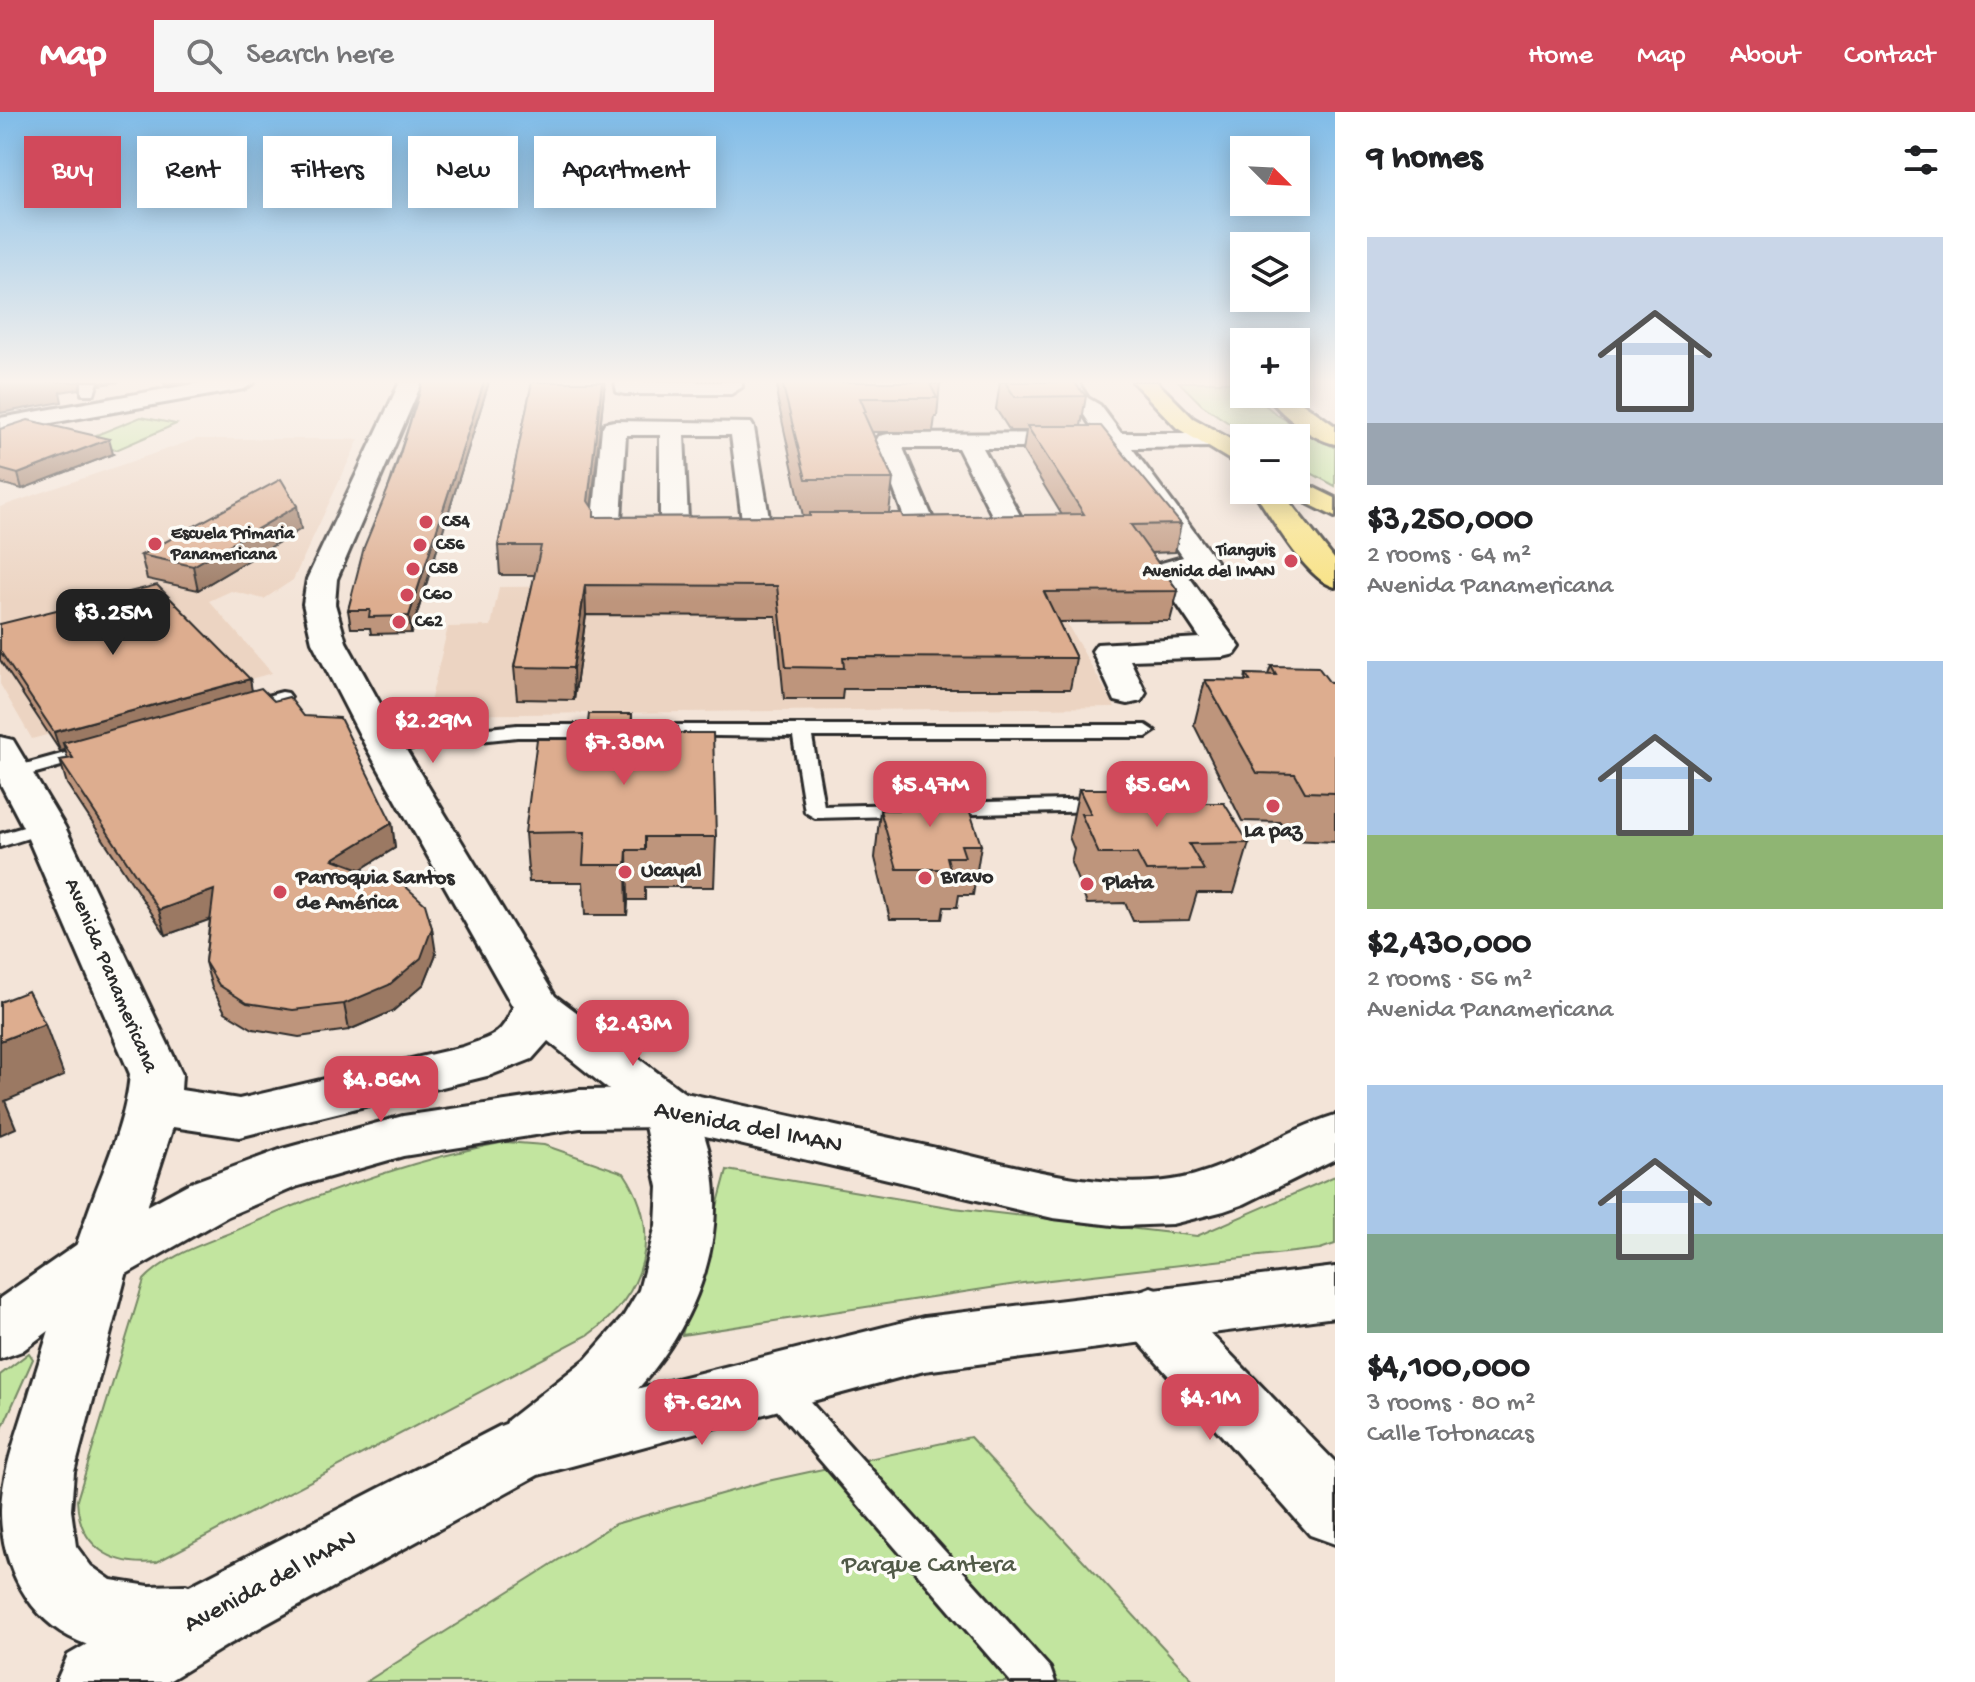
<!DOCTYPE html>
<html lang="en">
<head>
<meta charset="utf-8">
<style>
  :root { --surface:#fff; --page:#f6f6f6; --text:#202124; --muted:#757577; --accent:#d1495b }
  body { margin:0; font-family:"Gochi Hand",sans-serif; background:var(--page); color:var(--text); height:100vh; display:flex; flex-direction:column; font-size:30px; white-space:nowrap }
  * { box-sizing:border-box; margin:0 }
  p { font-size:26px; color:var(--muted) }
  .icon { flex:none; width:44px; height:44px; fill:none; stroke:currentColor; stroke-width:2; stroke-linecap:round; stroke-linejoin:round }
  .map { position:relative; flex:1; overflow:hidden }
  .drawer { display:flex; flex-direction:column; background:var(--surface); width:640px }
  .drawer>* { flex:none }
  .banner { position:absolute; left:24px; top:24px; width:760px; height:72px; display:flex; gap:16px }
  .needle { width:52px; rotate:114deg }
  .controls { position:absolute; left:1230px; top:24px; display:grid; gap:16px }
  .controls a { display:grid; place-items:center; width:80px; height:80px; border-radius:0px; background:var(--surface); box-shadow:0 4px 20px #0003; font-size:40px }
  .price { position:absolute; translate:-50% -68px; padding:0 18px; border-radius:16px; background:var(--accent); color:#fff; font-size:26px; line-height:52px; filter:drop-shadow(0 2px 4px #0008) }
  .price::after { content:''; position:absolute; left:50%; top:48px; width:24px; height:18px; margin-left:-12px; background:inherit; clip-path:polygon(0 0,100% 0,50% 100%) }
  .price.selected { background:#222; color:#fff }
  ul { padding:0; list-style:none }
  li { display:grid; align-content:center; gap:16px; height:424px; padding:0 32px }
  li span { display:grid; place-items:center; height:248px; border-radius:0px; color:#555 }
  li>.icon { margin-inline-start:auto }
  span .icon { width:144px; height:144px; fill:#fffc; stroke-width:1 }
  li b { font-size:34px }
  h2 { display:flex; justify-content:space-between; align-items:center; height:96px; padding:0 32px; font-size:34px }
  .tag { padding:0 28px; border-radius:0px; background:var(--surface); box-shadow:0 4px 20px #0003; font-size:28px; line-height:72px }
  .tag.selected { background:var(--accent); color:#fff }
  header { display:flex; align-items:center; gap:48px; box-sizing:border-box; height:112px; padding:0 40px; background:var(--accent); color:#fff }
  header strong { font-size:38px }
  nav { display:flex; gap:44px; margin-inline-start:auto; font-size:28px }
  .search { width:560px; height:72px; background:var(--page); display:flex; align-items:center; gap:20px; box-sizing:border-box; padding:0 28px; border-radius:0px; color:var(--muted); font-size:30px }
  main { display:flex; flex:1; min-height:0 }
  .map>svg:first-child { display:block }
  .built { fill:#ecd4c2 }
  .green { fill:#c2e59f; stroke:#768865; stroke-width:2 }
  .lines { fill:none; stroke-linecap:round; stroke-linejoin:round }
  .service-casing { stroke:#2b2b2b; stroke-width:6 }
  .pedestrian-casing { stroke:#2b2b2b; stroke-width:6 }
  .minor-casing { stroke:#2b2b2b; stroke-width:6 }
  .tertiary-casing { stroke:#2b2b2b; stroke-width:6 }
  .secondary-casing { stroke:#2b2b2b; stroke-width:6 }
  .primary-casing { stroke:#2b2b2b; stroke-width:6 }
  .service { fill:#fdfcf7; fill-rule:evenodd }
  .pedestrian { fill:#fdfcf7; fill-rule:evenodd }
  .minor { fill:#fdfcf7; fill-rule:evenodd }
  .tertiary { fill:#fdfcf7; fill-rule:evenodd }
  .secondary { fill:#fdfcf7; fill-rule:evenodd }
  .primary { fill:#f8e281; fill-rule:evenodd }
  .wall { fill:#be957b; stroke:#2b2b2b; stroke-width:2 }
  .shaded-wall { fill:#9b7964; stroke:#2b2b2b; stroke-width:2 }
  .building { fill:#ddad8f; stroke:#2b2b2b; stroke-width:2 }
  .poi-dot { fill:#d1495b; stroke:#fdfcf7; stroke-width:3 }
  .labels { text-anchor:middle; dominant-baseline:central; stroke-width:7; stroke-linejoin:round; paint-order:stroke }
  .far-poi-label { font-size:18px; font-weight:bold; fill:#2b2b2b; stroke:#fdfcf7; text-anchor:start }
  .poi-label { font-size:22px; font-weight:bold; fill:#2b2b2b; stroke:#fdfcf7; text-anchor:start }
  .street-label { font-size:22px; fill:#2b2b2b; stroke:#fdfcf7 }
  .near-street-label { font-size:26px; fill:#2b2b2b; stroke:#fdfcf7 }
  .near-park-label { font-size:26px; fill:#515a48; stroke:#fdfcf7 }
</style>
</head>
<body>
<header>
<strong>Map</strong>
<div class="search"><svg class="icon" aria-label="search" viewBox="0 0 24 24"><circle cx="10" cy="10" r="6"/><path d="M15 15l6 6"/></svg>Search here</div>
<nav><a>Home</a><a>Map</a><a>About</a><a>Contact</a></nav>
</header>
<main>
<div class="map">
<svg width="1335" height="1570" viewBox="0 0 1335 1570">
  <rect width="100%" height="100%" fill="#f3e4d8"/>
  <filter id="ink" filterUnits="userSpaceOnUse"><feTurbulence type="fractalNoise" baseFrequency=".0125" numOctaves="2"/><feDisplacementMap in="SourceGraphic" scale="16" xChannelSelector="R" yChannelSelector="G"/><feConvolveMatrix kernelMatrix="1 2 1 2 8 2 1 2 1" color-interpolation-filters="sRGB"/></filter>
  <g filter="url(#ink)">
    <path class="built" d="M196,327H359L293,468L264,487L231,479L209,489L272,561L32,627L0,572V395Z
      M998,471L1048,479L1115,595L427,603L448,515L491,514L499,475Z"/>
    <path class="green" d="M1179,270H1238L1244,275V282H1252L1277,303L1335,336V374L1296,353V326H1251L1202,293Z
      M141,305L176,312L116,338L79,330Z
      M505,1030L544,1033L624,1061C664,1121 645,1183 588,1223L157,1450C112,1455 79,1435 77,1388L144,1168C166,1144 201,1133 230,1121C319,1081 410,1048 505,1030Z
      M727,1058L954,1096L1197,1124L1335,1064V1132L1320,1137L1023,1171L682,1223Z
      M29,1241L33,1247L0,1321V1263Z
      M970,1325L1195,1570H366L615,1412L763,1370Z"/>
    <g class="lines">
      <g class="service-casing">
        <path id="service" d="M282,580L288,581L291,585L288,589L246,600L237,595L240,591Z
          M517,613H617L626,619L617,625H517L384,639L375,633L384,627Z
          M651,613H1146L1155,619L1146,625H812L824,694L1104,687L1114,693L1104,699L815,706L805,700L793,625L644,623L642,619Z
          M94,633L103,639L101,643L14,667L4,661L7,657Z
          M1189,685L1199,691L1196,695L1151,698L1141,692L1151,686Z
          M44,709L54,715L51,719L0,735V722Z
          M775,1259L786,1263L1050,1556L1055,1570H1011L764,1283L759,1273L764,1263Z"/>
      </g>
      <g class="pedestrian-casing">
        <path id="pedestrian" d="M82,270H98L94,282H82Z"/>
      </g>
      <g class="minor-casing">
        <path id="minor" d="M615,270H742V275L731,282H625L617,280Z
          M1056,270H1078L1088,286L1100,293L1121,321H1213L1222,323L1225,328L1222,333L1213,335L1132,336L1216,449L1212,455L1187,462L1240,535L1235,542L1223,545L1130,548L1146,581L1141,589L1128,592L1115,589L1092,539L1097,532L1200,526L1154,458L1158,452L1183,445L1107,336H983L1027,416L1023,422L922,425L912,422L908,416L876,329L879,324L888,322L1096,321L1084,303L1071,296ZM903,336H958L994,407H933Z
          M614,309L751,311L754,316L771,417L767,423L606,426L596,423L592,417L602,316L605,311ZM626,323H660V408H621ZM684,323H731L742,408H688Z
          M1151,1175L1173,1183L1335,1350V1432L1310,1423L1129,1219L1120,1201L1129,1183Z"/>
      </g>
      <g class="tertiary-casing">
        <path id="tertiary" d="M205,270H255L244,277L0,320V306Z
          M400,270H422L337,467L335,492L346,530L403,633L555,884L686,982C753,1100 696,1233 601,1313C579,1332 560,1350 532,1361L508,1352L498,1330L508,1308L586,1247L623,1205L639,1178L656,1113L658,1075L643,1005L548,929L532,947L491,963L239,1025L173,1015L130,1148L74,1360L71,1398L76,1434L91,1454L111,1468L149,1474L186,1473L212,1484L223,1510L212,1536C164,1557 126,1549 78,1529C28,1508 0,1451 1,1397C3,1356 19,1317 30,1279C50,1215 69,1152 92,1089C108,1047 126,1007 130,962L23,715L0,671V625L13,628L65,715L182,962L181,978L239,987L463,935C492,924 501,925 513,895L365,633L312,530L303,492L307,467Z"/>
      </g>
      <g class="secondary-casing">
        <path id="secondary" d="M667,977C760,997 852,1018 945,1038C1018,1054 1097,1079 1172,1068C1231,1059 1279,1020 1335,1003V1047L1244,1092L1224,1099L1172,1112L1121,1114L1053,1106L667,1015L580,1016L403,1044L298,1074L228,1104L121,1165L22,1239L0,1247V1186L79,1131L188,1072L282,1037L403,1004L580,978Z
          M1335,1155V1205L924,1259L538,1363L226,1534L167,1570H56L68,1543L174,1482L500,1314L524,1305L924,1205Z"/>
      </g>
      <g class="primary-casing">
        <path id="primary" d="M1133,270H1157L1193,306L1244,335V354L1235,351L1177,316Z
          M1266,282H1290L1335,314V332C1311,327 1280,302 1266,282Z
          M1296,367L1335,386V405L1287,381L1285,378H1296Z
          M1253,378H1280L1335,448V475C1306,468 1270,403 1253,378Z"/>
      </g>
      <use href="#service" class="service"/>
      <use href="#pedestrian" class="pedestrian"/>
      <use href="#minor" class="minor"/>
      <use href="#tertiary" class="tertiary"/>
      <use href="#secondary" class="secondary"/>
      <use href="#primary" class="primary"/>
    </g>
    <path class="wall" d="M423,270H489L411,521L371,522L370,516H351L348,498Z
      M532,270H605L592,394L594,405L803,404L777,285L778,270H940L937,305H935L933,320H872L893,367L889,401L903,405L1062,403L1023,339L1026,319H1010L996,297L1000,270H1074L1086,284L1081,314L1181,412L1175,440L1151,441L1178,479L1170,509L1058,510L1076,546L1070,577H843L842,587H784L776,504L586,503L574,588L517,587L514,555L535,463H500L498,434Z
      M0,317L113,342L22,377L0,371Z
      M301,417L198,478L147,467L141,443Z
      M0,512L252,578L304,604L392,711L395,736L361,757L436,842L424,872L393,899L349,918L299,925L253,917L225,900L212,876L205,850L210,807L166,823L67,672L60,648L68,647L65,638L60,639L0,548Z
      M1271,554L1330,571H1335V730L1290,728L1280,710L1242,709L1194,613L1205,568L1245,569L1246,562L1268,563Z
      M632,602V616L678,621L716,725L714,775H645V788H628L627,803H585L583,770H529L525,721L586,627Z
      M910,677L981,733L973,783H959L957,795H944L942,807H890L875,746L880,698H899V690H908Z
      M1079,677L1145,691L1249,731L1234,781H1197L1189,808L1133,809L1125,791L1087,792L1071,751L1074,737L1069,725Z"/>
    <path class="shaded-wall" d="M0,270H81L79,277L60,280L62,290L0,301Z
      M99,270H119L100,273Z
      M164,270H185L165,274Z
      M484,270H489L411,521L409,504Z
      M602,270H605L589,417L588,389Z
      M109,327L113,342L22,377L18,362Z
      M297,394L301,417L198,478L193,454Z
      M585,473L586,503L574,588L573,556Z
      M250,567L253,585L63,631L65,638L60,639L54,620Z
      M392,711L395,736L337,772L333,747Z
      M627,738L628,788L627,803L626,753Z
      M214,778L220,804L166,823L159,798Z
      M432,816L436,842L424,872L393,899L349,918L344,892Z
      M45,912L64,964L5,989L16,1016L0,1023V929Z"/>
    <path class="building" d="M423,270H484L409,504L369,505L370,498H348L364,435L392,367Z
      M532,270H602L588,389L594,398V405L810,404V401H901L903,405L1084,402L1027,314H1101L1181,412L1131,413L1178,479L1044,480L1076,546L843,545L844,556L786,555L777,474L585,473L573,556L514,555L541,434H498Z
      M782,270H940L941,272H930L937,286H860L866,300H863L893,367H806Z
      M1005,270H1074L1086,284L1015,285Z
      M28,308L109,327L18,362L0,357V317Z
      M281,367L297,394L193,454L141,443Z
      M157,473L250,567L54,620L0,539V512Z
      M1271,554L1318,555L1330,571H1335V681L1305,680L1295,662L1257,661L1205,568L1250,569L1246,562L1276,563Z
      M261,576L274,589L289,585L304,604L340,606L392,711L333,747L404,773L425,792L432,816L421,846L389,873L344,892L293,898L247,891L219,873L205,850L214,778L159,798L60,648L73,646L63,631Z
      M589,602H632L631,616L678,615V621H713L716,725H645V738H627L626,753H583L585,720L525,721L537,627H586Z
      M962,676L981,733H961L965,745H947L950,757H897L880,698H902L899,690H913L910,677Z
      M1079,677H1126L1132,688H1143L1145,691H1224L1249,731L1189,732L1204,758L1146,759L1137,742H1099L1081,702H1091Z
      M28,879L45,912L0,929V890Z"/>
  </g>
  <linearGradient id="sky" x2="0" y2="1"><stop stop-color="#80bce8"/><stop offset="0.55" stop-color="#faf3ed"/><stop offset="1" stop-color="#faf3ed" stop-opacity="0"/></linearGradient>
  <rect width="1335" height="490" fill="url(#sky)"/>
  <g class="poi-dot">
    <circle cx="426" cy="410" r="8"/>
    <circle cx="155" cy="432" r="8"/>
    <circle cx="420" cy="433" r="8"/>
    <circle cx="1291" cy="449" r="8"/>
    <circle cx="413" cy="457" r="8"/>
    <circle cx="407" cy="483" r="8"/>
    <circle cx="399" cy="510" r="8"/>
    <circle cx="1273" cy="694" r="8"/>
    <circle cx="625" cy="760" r="8"/>
    <circle cx="925" cy="766" r="8"/>
    <circle cx="1087" cy="772" r="8"/>
    <circle cx="280" cy="780" r="8"/>
  </g>
  <g class="labels">
    <g class="far-poi-label">
      <text x="442" y="410">C54</text>
      <text x="171" y="422">Escuela Primaria<tspan x="171" dy="21">Panamericana</tspan></text>
      <text x="436" y="433">C56</text>
      <text x="1275" y="439" text-anchor="end">Tianguis<tspan x="1275" dy="21">Avenida del IMAN</tspan></text>
      <text x="429" y="457">C58</text>
      <text x="423" y="483">C60</text>
      <text x="415" y="510">C62</text>
    </g>
    <g class="poi-label">
      <text x="1273" y="720" text-anchor="middle">La paz</text>
      <text x="641" y="760">Ucayal</text>
      <text x="941" y="766">Bravo</text>
      <text x="296" y="767">Parroquia Santos<tspan x="296" dy="25">de América</tspan></text>
      <text x="1103" y="772">Plata</text>
    </g>
    <g class="street-label">
      <text transform="translate(110 864) rotate(67)">Avenida Panamericana</text>
    </g>
    <g class="near-street-label">
      <text transform="translate(748 1017) rotate(11)">Avenida del IMAN</text>
      <text transform="translate(271 1471) rotate(-28)">Avenida del IMAN</text>
    </g>
    <g class="near-park-label">
      <text x="929" y="1454">Parque Cantera</text>
    </g>
  </g>
</svg>
<div class="controls">
<a><svg class="needle" viewBox="-14 -14 28 28"><path d="M0-13l5 13h-10z" fill="#e53935"/><path d="M0 13l5-13h-10z" fill="#757577"/></svg></a>
<a><svg class="icon" aria-label="layers" viewBox="0 0 24 24"><path d="M12 4l9 5-9 5-9-5zM3 14l9 5 9-5"/></svg></a>
<a>+</a>
<a>−</a>
</div>
<b class="price selected" style="left:113px;top:545px">$3.25M</b>
<b class="price" style="left:433px;top:653px">$2.29M</b>
<b class="price" style="left:624px;top:675px">$7.38M</b>
<b class="price" style="left:930px;top:717px">$5.47M</b>
<b class="price" style="left:1157px;top:717px">$5.6M</b>
<b class="price" style="left:633px;top:956px">$2.43M</b>
<b class="price" style="left:381px;top:1012px">$4.86M</b>
<b class="price" style="left:1210px;top:1330px">$4.1M</b>
<b class="price" style="left:702px;top:1335px">$7.62M</b>
<div class="banner">
<a class="tag selected">Buy</a>
<a class="tag">Rent</a>
<a class="tag">Filters</a>
<a class="tag">New</a>
<a class="tag">Apartment</a>
</div>
</div>
<section class="drawer">
<h2>9 homes<svg class="icon" aria-label="filters" viewBox="0 0 24 24"><path d="M4 7h16M4 17h16"/><circle cx="9" cy="7" r="2"/><circle cx="15" cy="17" r="2"/></svg></h2>
<ul>
<li><span style="background:linear-gradient(#c9d6e8 75%,#9aa5b1 0)"><svg class="icon" aria-label="home" viewBox="0 0 24 24"><path d="M3 11l9-7 9 7M6 9v11h12V9"/></svg></span><div><b>$3,250,000</b><p>2 rooms · 64 m²</p><p>Avenida Panamericana</p></div></li>
<li><span style="background:linear-gradient(#a9c7e8 70%,#8fb573 0)"><svg class="icon" aria-label="home" viewBox="0 0 24 24"><path d="M3 11l9-7 9 7M6 9v11h12V9"/></svg></span><div><b>$2,430,000</b><p>2 rooms · 56 m²</p><p>Avenida Panamericana</p></div></li>
<li><span style="background:linear-gradient(#a9c7e8 60%,#7fa58c 0)"><svg class="icon" aria-label="home" viewBox="0 0 24 24"><path d="M3 11l9-7 9 7M6 9v11h12V9"/></svg></span><div><b>$4,100,000</b><p>3 rooms · 80 m²</p><p>Calle Totonacas</p></div></li>
</ul>
</section>
</main>
</body>
</html>
